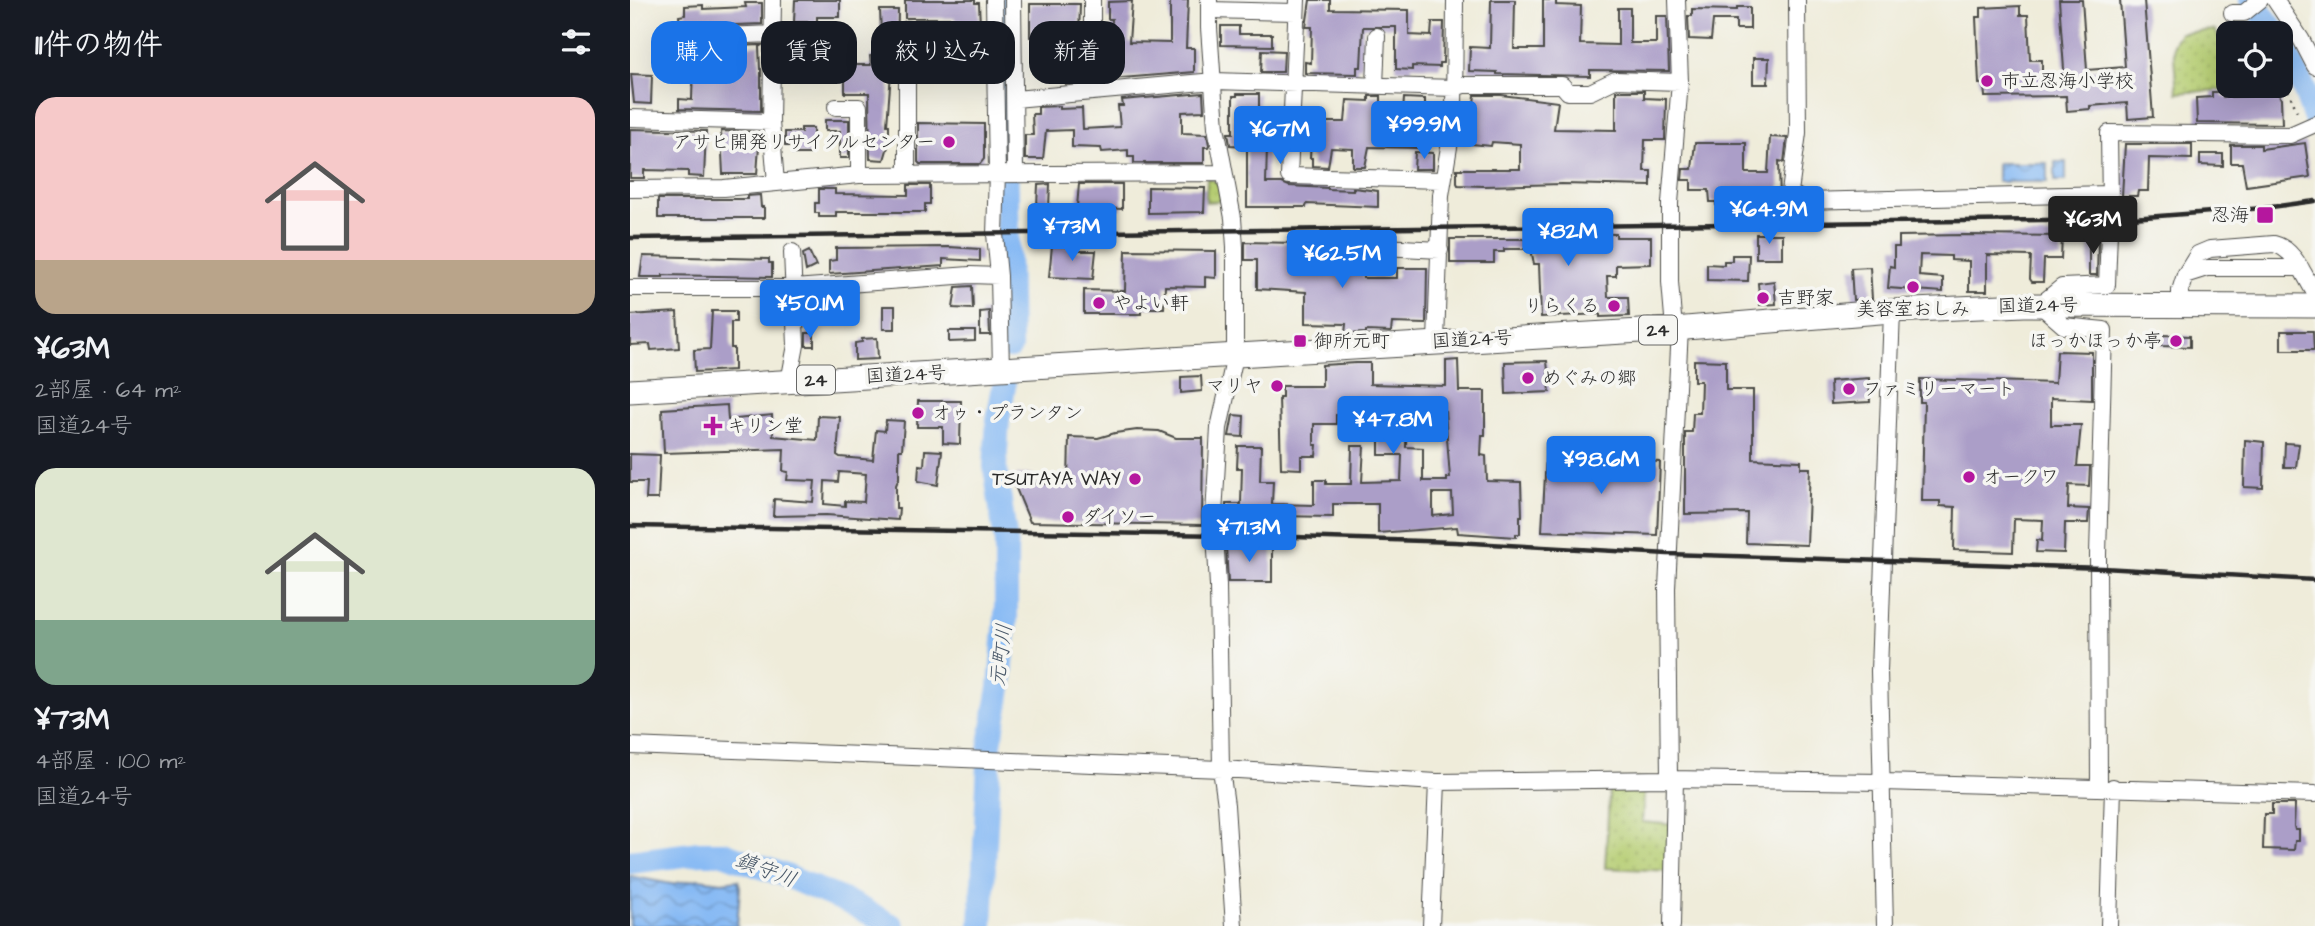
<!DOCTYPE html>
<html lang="ja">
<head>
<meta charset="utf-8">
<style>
  :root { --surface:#171b24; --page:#242831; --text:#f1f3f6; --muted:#9ea1a6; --accent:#1a73e8 }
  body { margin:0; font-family:"Architects Daughter","Klee One",sans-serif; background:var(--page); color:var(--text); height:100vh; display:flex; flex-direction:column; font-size:26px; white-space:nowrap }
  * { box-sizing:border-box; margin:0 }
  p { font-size:23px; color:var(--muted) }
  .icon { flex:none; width:38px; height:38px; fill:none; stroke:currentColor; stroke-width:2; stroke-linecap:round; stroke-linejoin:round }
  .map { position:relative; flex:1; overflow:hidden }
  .sheet { display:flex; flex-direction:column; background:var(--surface); width:630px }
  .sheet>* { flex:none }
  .guide { position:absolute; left:21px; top:21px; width:665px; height:63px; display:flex; gap:14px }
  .tools { position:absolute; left:1586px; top:21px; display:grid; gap:14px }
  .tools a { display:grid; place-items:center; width:77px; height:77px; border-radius:14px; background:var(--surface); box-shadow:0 7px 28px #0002; font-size:35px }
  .price { position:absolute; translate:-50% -60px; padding:0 16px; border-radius:7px; background:var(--accent); color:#fff; font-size:23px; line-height:46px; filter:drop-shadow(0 2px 4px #0008) }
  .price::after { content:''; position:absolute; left:50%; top:42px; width:21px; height:16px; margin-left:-10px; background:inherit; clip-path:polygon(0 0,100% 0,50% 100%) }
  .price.selected { background:#222; color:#fff }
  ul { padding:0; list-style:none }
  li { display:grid; align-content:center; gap:14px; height:371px; padding:0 35px }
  li span { display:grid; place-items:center; height:217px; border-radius:21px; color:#555 }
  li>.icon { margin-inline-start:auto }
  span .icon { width:126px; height:126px; fill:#fffc; stroke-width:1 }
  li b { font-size:30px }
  h2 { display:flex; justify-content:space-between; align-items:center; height:84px; padding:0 35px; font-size:30px }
  .tag { padding:0 24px; border-radius:21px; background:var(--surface); box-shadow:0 7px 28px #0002; font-size:24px; line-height:63px }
  .tag.selected { background:var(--accent); color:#fff }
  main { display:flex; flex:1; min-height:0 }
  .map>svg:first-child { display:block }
  .park { fill:url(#park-dots); stroke:#707c4e; stroke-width:2 }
  .water { fill:url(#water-waves); stroke:#597290; stroke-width:2 }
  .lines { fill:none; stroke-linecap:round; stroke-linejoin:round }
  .river { stroke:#87baf4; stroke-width:24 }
  .building { fill:#ab9ec8; fill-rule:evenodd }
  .minor-casing { stroke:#484845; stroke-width:18 }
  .highway-casing { stroke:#484845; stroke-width:25 }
  .path { stroke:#484845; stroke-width:2.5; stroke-dasharray:2 5; stroke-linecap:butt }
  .minor { stroke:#fff; stroke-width:16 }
  .highway { stroke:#fff; stroke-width:23 }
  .rail { stroke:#2b2b2b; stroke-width:4.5 }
  .poi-dot { fill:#b5179e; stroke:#f6f6f2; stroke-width:2.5 }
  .labels { text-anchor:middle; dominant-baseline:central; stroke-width:7; stroke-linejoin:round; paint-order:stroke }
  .shield { fill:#f6f6f2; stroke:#686867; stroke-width:2 }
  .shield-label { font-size:18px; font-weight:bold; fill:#2b2b2b }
  .poi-label { font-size:19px; fill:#2b2b2b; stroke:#f6f6f2; text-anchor:start }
  .street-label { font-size:19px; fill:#2b2b2b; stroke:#f6f6f2 }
  .water-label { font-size:21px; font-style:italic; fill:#475667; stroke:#f6f6f2 }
</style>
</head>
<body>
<main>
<section class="sheet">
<h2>11件の物件<svg class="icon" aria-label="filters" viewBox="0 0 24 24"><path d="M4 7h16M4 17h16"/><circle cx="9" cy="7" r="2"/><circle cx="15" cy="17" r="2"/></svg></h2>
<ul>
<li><span style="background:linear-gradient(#f6c9c9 75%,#b9a48a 0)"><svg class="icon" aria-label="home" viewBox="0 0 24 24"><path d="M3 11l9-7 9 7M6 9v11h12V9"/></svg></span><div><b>¥63M</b><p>2部屋 · 64 m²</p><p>国道24号</p></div></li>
<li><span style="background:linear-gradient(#dfe7d0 70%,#7fa58c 0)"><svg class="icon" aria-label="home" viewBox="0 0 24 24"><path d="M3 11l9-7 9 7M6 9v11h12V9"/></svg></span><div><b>¥73M</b><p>4部屋 · 100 m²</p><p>国道24号</p></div></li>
</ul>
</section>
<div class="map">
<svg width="1685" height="926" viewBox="0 0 1685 926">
  <defs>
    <pattern id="park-dots" width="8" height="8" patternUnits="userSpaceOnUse" patternTransform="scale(1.75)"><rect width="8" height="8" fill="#b6cd72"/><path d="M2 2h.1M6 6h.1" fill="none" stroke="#9db063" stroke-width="1.8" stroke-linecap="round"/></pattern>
    <pattern id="water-waves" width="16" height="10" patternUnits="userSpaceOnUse" patternTransform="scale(1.75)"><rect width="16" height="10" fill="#87baf4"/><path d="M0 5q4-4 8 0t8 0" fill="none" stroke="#6f97c6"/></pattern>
  </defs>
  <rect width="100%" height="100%" fill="#f6f6f2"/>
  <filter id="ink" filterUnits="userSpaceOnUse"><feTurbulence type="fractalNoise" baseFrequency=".0143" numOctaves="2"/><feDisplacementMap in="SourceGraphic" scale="14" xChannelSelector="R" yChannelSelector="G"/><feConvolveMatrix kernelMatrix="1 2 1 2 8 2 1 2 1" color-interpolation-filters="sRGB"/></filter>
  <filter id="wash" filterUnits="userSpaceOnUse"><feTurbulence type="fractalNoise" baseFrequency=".00686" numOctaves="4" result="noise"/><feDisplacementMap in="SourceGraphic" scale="28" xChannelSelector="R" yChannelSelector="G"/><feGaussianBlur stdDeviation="1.57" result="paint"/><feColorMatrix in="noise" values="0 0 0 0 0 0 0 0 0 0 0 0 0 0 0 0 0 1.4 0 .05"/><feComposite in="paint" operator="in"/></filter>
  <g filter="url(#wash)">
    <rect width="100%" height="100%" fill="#efecda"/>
    <path class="park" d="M1585,30L1598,56V86H1613L1614,88L1547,93L1543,44L1550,33Z
      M577,178L585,181L590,187L591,201L576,202Z
      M1015,779L1012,822L1044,825L1043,871L975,868L980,780Z"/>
    <path class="water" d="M1425,162H1436V181H1425Z
      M1367,163H1417V182H1367Z
      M0,876L41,884L68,879L92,882L108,880L110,887L107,926H0Z"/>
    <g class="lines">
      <path class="river" d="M373,0L380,347
        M1621,0L1646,33
        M1650,40L1673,86L1685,119
        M0,862L70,853H93L156,876L222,904L263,926
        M351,926L360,744L370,688L376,617V543L365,466L368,420L374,386"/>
    </g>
    <g id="blocks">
      <path class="building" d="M165,0H210V17H187V22H164Z
        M275,0H345V3H349L350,25H333V21H325V18H275Z
        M540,0H558L556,48H564V72L480,79L482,19H478V2L502,1L499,42L540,43Z
        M680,0H700V9L779,10V35L801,36L802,22H814L813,63H810V67L782,66V70L766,69V27H733L731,67H727V74L675,73V62L681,63L682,27H676Z
        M861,0H885L884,49H913V0H926V5L951,6L950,44L988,45V8H1000V43H1026V16H1037L1039,71L960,70V76L867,74V72L839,71L840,47L860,48Z
        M1429,0H1452L1457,70L1495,67L1490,0H1514L1523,117L1498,119L1497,103L1460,106V109L1437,111L1436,96L1355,97L1354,84H1349L1346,17H1351V8L1390,6V15H1398L1400,60H1412V85L1435,83Z
        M115,3H132V24L50,27L49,16L55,15V6L73,5V9L116,7Z
        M400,4H450L449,35H446V41L403,42V37H400Z
        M1107,7H1120V29H1106V20H1083L1081,40L1059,39L1058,16H1062V9L1107,10Z
        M250,10H268L267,60H262L257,125H259V143L254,160L240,159L239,93H215V73H221V65H241L240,56L252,54Z
        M591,26H609V34H642V46L591,45Z
        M132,45L129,47L130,69H131V111L49,109V99L62,100L63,67H38V56H51V48Z
        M632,50L654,51L653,72H631Z
        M1123,58H1139L1138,84H1123Z
        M432,65H451L450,83L436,84V80H432Z
        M1,74L22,75L21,104L4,103Z
        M1616,86H1645L1651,99L1652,124L1567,123L1566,98L1582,97V92H1592L1593,97L1621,96Z
        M986,91H1014V98L1036,99L1035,140H1015L1014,171H1021V186L932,184L853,186L828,185L827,183V169H890V144L862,142L861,146L842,144L843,137H840L845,95H871L928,102L924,129L986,130Z
        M573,93L574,111L552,112V133L577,134L579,145L578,147H574V163H504V157H498V150L472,152L471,148L442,147V130L416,131L413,159H395V135H403L402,114H408V107L430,106V109L452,108L453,129L490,127L488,106H493L492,100Z
        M607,94H629V124H651L650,147H637L636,183H652L659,186L698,188V189L723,190V188L748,191V207L677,204L676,207H617V146L600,145L598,133H603V96H607Z
        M739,96H751V126H772L774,98L795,99V111H789L792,148L739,147L735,167H723V149L701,148L698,167L682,166V158H680L682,122H715L717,100L739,101Z
        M195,120H219V158H210V131H195Z
        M288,123L354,124V159L350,164H290L288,162Z
        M171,128H183V154H163V146H155V132H171Z
        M0,129L76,131L74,177L58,176V171L14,170V178H0Z
        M91,131L130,132L127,174H93Z
        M1140,137L1157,138L1154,162L1149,161L1150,204L1086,205V202H1080L1079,190H1061V180H1052L1053,169H1062L1065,143H1116V173H1138Z
        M1675,143L1680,177L1616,186L1612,163H1601V145H1631V149Z
        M1495,144H1562V159L1519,158L1518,191H1508L1507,196H1492Z
        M785,152L803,153V169H784Z
        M1570,154H1593V166L1570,165Z
        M420,184L419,207L407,206L408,185Z
        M449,184H492V209L447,207Z
        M278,185H300V204H295V212H206V217H189V213H185V203H189V189H205V194L278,195Z
        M518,187L575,188L574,212L518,213Z
        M130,195L131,207H134V218H28V199H117V196Z
        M937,233L986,234V237H1021V264L986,265V276H977L978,297H998L999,316L970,317V314L911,317L909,264H904L901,249H874V252H864V263H820V239H901V235Z
        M1126,234H1152V258H1126Z
        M1335,235L1432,236L1431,259H1414L1413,282H1402L1400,279L1401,256L1357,255V291H1339V261L1321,260V256L1290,255L1289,276L1313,278V292L1258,288L1260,266L1264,267V247H1269V236Z
        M1459,238L1468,239L1467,275H1459Z
        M615,242L664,243V258L699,259L698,269H733V278H767V268H797L796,324L762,323L761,332L736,331V333L715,334L716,324L676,323V292L627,289V260H615Z
        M422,246L444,247V250L447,251H466L463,279L419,277Z
        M319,247L350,249V261L313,259V266L199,274V261L206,260V248Z
        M496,250L586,251V278L575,277V287L535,286L534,308H511V314H454V290L495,291Z
        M179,251L186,266L176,271L173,254Z
        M1102,255H1119L1118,281L1077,280V264L1094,265V261H1102Z
        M13,256L139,259V263H142V277L33,275V277H10Z
        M1240,267L1242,299L1223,300L1221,268Z
        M1144,281L1146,304L1130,305L1128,283Z
        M342,286L343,309L323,308L326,287Z
        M253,306H265V329H253Z
        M82,311H106V322H101V348H104V370L65,372L64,350L80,349Z
        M359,311L360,335H350V312Z
        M47,312L49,348L21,350L20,344L0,345V315Z
        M319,331H345V341L319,342Z
        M1651,331H1683L1684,350H1651Z
        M176,333H184V346H176Z
        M1531,335L1560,336V347L1531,346Z
        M247,338L248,359L225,360V343L232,342V339Z
        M1427,351L1462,352V400L1421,398V425H1451L1447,466H1460L1459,486L1439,485L1438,508L1459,509L1458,523H1435L1434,553L1406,552L1407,540L1412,541L1413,520L1384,519L1383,552L1324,550L1325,507L1310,506V501H1292L1294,402H1290V379L1425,383Z
        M828,360L829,391H855V435H852L851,455L856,456L857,481L891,482L892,516H890V534H886V537L828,533L827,527L748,533V504H703V517L596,515V504H611L612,468H607L608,446H631L630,481H643L642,504L684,505V480H696V484H721L722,446H734L732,482L771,481L772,455H749V415H706V424H684V445H687L686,456H671V469L651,468L649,397H652V386H692V365L726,363H740V384L816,386V361ZM777,410L815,411L820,478H817V481H793V448L776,447ZM803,493H822L823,514L803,516Z
        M1064,360L1096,361V390H1123V459L1171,461V468H1180L1177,545L1116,543L1117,513L1055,514V432H1062L1063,413H1070L1071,381H1064Z
        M917,361L920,392L876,394L875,362Z
        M571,376L572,391L551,393V377Z
        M1239,378L1240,402L1201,404L1200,381Z
        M288,401H331L330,444L313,443V427H287Z
        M97,405L98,420L142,415L143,436L187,440L188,416L210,417L207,455L210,457L243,460L246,430L255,431L256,420L274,421L272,450H269V478L266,485V508H269L268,520L196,515L143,516L144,499L183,502L185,481L157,480L158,472L153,471L154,449L34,453L32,409ZM209,472L236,474L234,502L215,501V506L194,504L195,481L208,482Z
        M603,415L614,416L613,437L599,436Z
        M507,430L529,431L546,438H573L572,525L400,522L385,486L387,475L403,474L404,484L438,483L439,437L468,438L485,433Z
        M1615,440L1634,442L1633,488L1614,487Z
        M1655,443L1669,444L1666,467H1654Z
        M295,450L312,451L308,485L288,481L289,465L294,466Z
        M0,454L30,455L28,499H16L17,482H0Z
        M916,456L1030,462L1027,535L912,531Z
        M596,546L642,547V582H598Z
        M1642,804H1665L1664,826L1665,830H1669V841H1665L1664,850L1633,849L1634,814H1642Z"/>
    </g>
  </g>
  <g filter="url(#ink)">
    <use href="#blocks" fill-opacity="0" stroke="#484845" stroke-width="2"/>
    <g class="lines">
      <g class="minor-casing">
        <path id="minor" d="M143,0L141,122L146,183
          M364,0L367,173L365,234L369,276L371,370
          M383,0L385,173
          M579,0V28L586,127L603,218L605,247V356L589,428L584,515L588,586L591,769L596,805L604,926
          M667,0L659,176L812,180
          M1167,0L1168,133L1160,192L1173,201L1480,194
          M1645,0L1671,39L1685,66
          M579,10L666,12
          M1602,13H1614L1630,0
          M277,29V174
          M47,38L144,34
          M276,72L365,70
          M745,86L747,36
          M462,92V0
          M385,99L584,81L825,88L834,85H932L938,92H960L985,80L1050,82
          M206,107H229V175
          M0,118L141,122
          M0,189L94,188L229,175L594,173
          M676,243L810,250
          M1671,268H1577L1555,275L1568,254L1580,249L1644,244C1665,249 1674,276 1685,293
          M0,288H164L340,275L369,276
          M1550,304V291L1555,275
          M1044,329L1040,282V203L1050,82L1047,0
          M806,342L811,195L824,117L825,0
          M159,382L166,345L162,252
          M0,746L591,769L807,782L1039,779L1253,782L1685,794
          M1039,779L1037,588L1050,328
          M1469,786L1468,555L1474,330L1434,326L1410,305L1432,287L1477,285L1480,205L1479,133L1660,135L1685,124
          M801,926L807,782
          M1042,926L1045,779
          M1255,926L1249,671L1262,311
          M1479,926L1483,787"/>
      </g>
      <g class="highway-casing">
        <path id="highway" d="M0,391L1044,329L1262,311L1394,305L1685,306"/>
      </g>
      <path class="path" d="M1622,26L1627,33
        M1650,71L1669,116"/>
      <use href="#minor" class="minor"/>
      <use href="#highway" class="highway"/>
      <path class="rail" d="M0,238L1489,219L1634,208L1685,201
        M0,526L598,535L825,542L1038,554L1473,568L1685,580"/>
    </g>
  </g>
  <g class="poi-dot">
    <circle cx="1357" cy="81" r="7"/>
    <circle cx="319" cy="142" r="7"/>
    <rect x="1626" y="206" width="18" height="18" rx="3.5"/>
    <circle cx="1283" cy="287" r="7"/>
    <circle cx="1133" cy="298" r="7"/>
    <circle cx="469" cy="303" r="7"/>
    <circle cx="984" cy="306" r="7"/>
    <rect x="663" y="334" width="14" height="14" rx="3.5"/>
    <circle cx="1546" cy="341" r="7"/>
    <circle cx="898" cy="378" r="7"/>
    <circle cx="647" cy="386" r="7"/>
    <circle cx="1219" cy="389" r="7"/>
    <circle cx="288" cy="413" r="7"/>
    <path d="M79.5 415.5h7v7h7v7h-7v7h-7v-7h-7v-7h7z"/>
    <circle cx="1339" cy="477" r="7"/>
    <circle cx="505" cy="479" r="7"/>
    <circle cx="438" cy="517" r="7"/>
  </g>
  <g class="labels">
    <g class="shield">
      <rect x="1009" y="315.5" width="38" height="29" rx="5"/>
      <rect x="167" y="365.5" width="38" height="29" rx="5"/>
    </g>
    <g class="shield-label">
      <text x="1028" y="330">24</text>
      <text x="186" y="380">24</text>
    </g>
    <g class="poi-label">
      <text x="1371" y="81">市立忍海小学校</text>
      <text x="305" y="142" text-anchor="end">アサヒ開発リサイクルセンター</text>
      <text x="1619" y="215" text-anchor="end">忍海</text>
      <text x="1147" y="298">吉野家</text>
      <text x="483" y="303">やよい軒</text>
      <text x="970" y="306" text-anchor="end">りらくる</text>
      <text x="1283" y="309" text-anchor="middle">美容室おしみ</text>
      <text x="684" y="341">御所元町</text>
      <text x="1532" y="341" text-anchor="end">ほっかほっか亭</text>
      <text x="912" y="378">めぐみの郷</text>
      <text x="633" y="386" text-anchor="end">マリヤ</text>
      <text x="1233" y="389">ファミリーマート</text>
      <text x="302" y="413">オゥ・プランタン</text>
      <text x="97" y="426">キリン堂</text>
      <text x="1353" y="477">オークワ</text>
      <text x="491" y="479" text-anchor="end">TSUTAYA WAY</text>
      <text x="452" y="517">ダイソー</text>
    </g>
    <g class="street-label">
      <text transform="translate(1408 306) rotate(-1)">国道24号</text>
      <text transform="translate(842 340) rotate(-3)">国道24号</text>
      <text transform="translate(276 375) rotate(-3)">国道24号</text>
    </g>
    <g class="water-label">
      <text transform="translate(371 655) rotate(-83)">元町川</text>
      <text transform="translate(136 870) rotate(21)">鎮守川</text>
    </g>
  </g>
</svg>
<div class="tools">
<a><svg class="icon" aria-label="locate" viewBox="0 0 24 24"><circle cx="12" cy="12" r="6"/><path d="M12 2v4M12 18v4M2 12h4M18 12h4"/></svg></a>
</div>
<b class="price" style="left:794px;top:161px">¥99.9M</b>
<b class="price" style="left:650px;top:166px">¥67M</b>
<b class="price" style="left:1139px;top:246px">¥64.9M</b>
<b class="price selected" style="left:1463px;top:256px">¥63M</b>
<b class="price" style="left:442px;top:263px">¥73M</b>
<b class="price" style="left:938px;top:268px">¥82M</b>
<b class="price" style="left:712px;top:290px">¥62.5M</b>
<b class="price" style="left:180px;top:340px">¥50.1M</b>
<b class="price" style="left:763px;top:456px">¥47.8M</b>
<b class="price" style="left:971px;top:496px">¥98.6M</b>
<b class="price" style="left:619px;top:564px">¥71.3M</b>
<div class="guide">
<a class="tag selected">購入</a>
<a class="tag">賃貸</a>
<a class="tag">絞り込み</a>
<a class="tag">新着</a>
</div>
</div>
</main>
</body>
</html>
